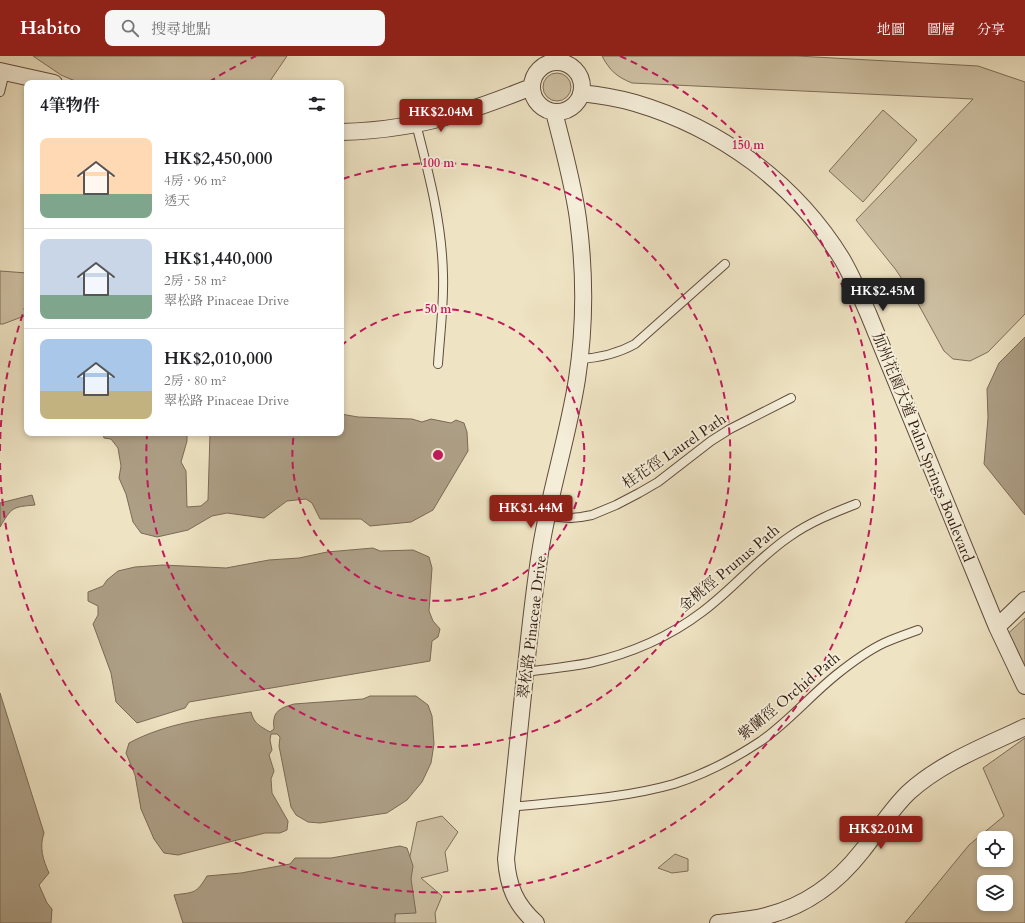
<!DOCTYPE html>
<html lang="zh-TW">
<head>
<meta charset="utf-8">
<style>
  :root { --surface:#fff; --page:#f6f6f6; --text:#202124; --muted:#757577; --line:#e0e0e0; --accent:#8f2418 }
  body { margin:0; font-family:Cardo,"Noto Serif TC",serif; background:var(--page); color:var(--text); height:100vh; display:flex; flex-direction:column; font-size:15px; white-space:nowrap }
  * { box-sizing:border-box; margin:0 }
  p { font-size:13px; color:var(--muted) }
  .icon { flex:none; width:22px; height:22px; fill:none; stroke:currentColor; stroke-width:2; stroke-linecap:round; stroke-linejoin:round }
  .map { position:relative; flex:1; overflow:hidden }
  .drawer { position:absolute; left:24px; top:24px; width:320px; height:356px; display:flex; flex-direction:column; background:var(--surface); border-radius:8px; box-shadow:0 2px 6px #0003 }
  .drawer>* { flex:none }
  .fabs { position:absolute; left:977px; top:775px; display:grid; gap:8px }
  .fabs a { display:grid; place-items:center; width:36px; height:36px; border-radius:8px; background:var(--surface); box-shadow:0 2px 6px #0003; font-size:20px }
  .price { position:absolute; translate:-50% -34px; padding:0 9px; border-radius:4px; background:var(--accent); color:#fff; font-size:13px; line-height:26px; filter:drop-shadow(0 1px 2px #0008) }
  .price::after { content:''; position:absolute; left:50%; top:24px; width:12px; height:9px; margin-left:-6px; background:inherit; clip-path:polygon(0 0,100% 0,50% 100%) }
  .price.active { background:#222; color:#fff }
  ul { padding:0; list-style:none }
  li { display:flex; align-items:center; gap:12px; height:100px; padding:0 16px }
  li+li { border-top:1px solid var(--line) }
  li span { display:grid; place-items:center; flex:none; width:112px; height:80px; border-radius:8px; color:#555 }
  li>.icon { margin-inline-start:auto }
  span .icon { width:48px; height:48px; fill:#fffc; stroke-width:1 }
  li b { font-size:17px }
  h2 { display:flex; justify-content:space-between; align-items:center; height:48px; padding:0 16px; font-size:17px }
  header { display:flex; align-items:center; gap:24px; box-sizing:border-box; height:56px; padding:0 20px; background:var(--accent); color:#fff }
  header strong { font-size:19px }
  nav { display:flex; gap:22px; margin-inline-start:auto; font-size:14px }
  .search { width:280px; height:36px; background:var(--page); display:flex; align-items:center; gap:10px; box-sizing:border-box; padding:0 14px; border-radius:8px; color:var(--muted); font-size:15px }
  .map>svg:first-child { display:block }
  .green { fill:#cec1a4; stroke:#7f6e5a; fill-rule:evenodd }
  .water { fill:#ad9f86; stroke:#7b6a56 }
  .lines { fill:none; stroke-linecap:round; stroke-linejoin:round }
  .service-casing { stroke:#604c3c; stroke-width:10 }
  .minor-casing { stroke:#604c3c; stroke-width:18 }
  .service { stroke:#f4edd8; stroke-width:8 }
  .minor { stroke:#f4edd8; stroke-width:16 }
  .ring { fill:none; stroke:#c2185b; stroke-width:2; stroke-dasharray:7 5 }
  .labels { text-anchor:middle; dominant-baseline:central; stroke-width:4; stroke-linejoin:round; paint-order:stroke }
  .street-label { font-size:15px; fill:#301a0f; stroke:#f4edd8 }
  .centre { fill:#c2185b; stroke:#f4edd8; stroke-width:2 }
  .ring-label { font-size:12px; text-anchor:middle; font-weight:bold; fill:#c2185b; stroke:#f4edd8; stroke-width:4; stroke-linejoin:round; paint-order:stroke }
</style>
</head>
<body>
<header>
<strong>Habito</strong>
<div class="search"><svg class="icon" aria-label="search" viewBox="0 0 24 24"><circle cx="10" cy="10" r="6"/><path d="M15 15l6 6"/></svg>搜尋地點</div>
<nav><a>地圖</a><a>圖層</a><a>分享</a></nav>
</header>
<div class="map">
<svg width="1025" height="867" viewBox="0 0 1025 867">
  <rect width="100%" height="100%" fill="#eee3c3"/>
  <filter id="stains"><feTurbulence type="fractalNoise" baseFrequency=".005" numOctaves="4"/><feColorMatrix values="0 0 0 0 .2 0 0 0 0 .09 0 0 0 0 .02 0 0 0 .5 -.17"/></filter>
  <radialGradient id="worn" r=".72"><stop offset=".6" stop-color="#630" stop-opacity="0"/><stop offset="1" stop-color="#630" stop-opacity=".3"/></radialGradient>
  <path class="green" d="M33,0H287L270,25V27H80L61,19Z
    M602,0H797L978,10L1025,26V258L988,296L970,305L953,303L944,295L916,244L896,214L856,164L973,43L632,27C617,21 610,15 602,0Z
    M543 31a14 14 0 1 1 28 0a14 14 0 1 1-28 0Z
    M883,54L917,84L863,146L829,115Z
    M0,215L27,217V259L3,268H0Z
    M1025,562V625L1002,583Z
    M1025,682V867H905L969,789L1004,760L983,712ZM984,782H1006V804H984ZM984,826H1006V848H984Z
    M442,760L458,776L445,796L448,815L421,822L442,840L435,857L436,867H393L402,839L417,766Z
    M675,798L688,803V815L672,817L658,812Z"/>
  <path class="water" d="M1025,281V459L984,408L988,362L987,333L999,307Z
    M341,358L358,361L412,363L422,366L431,363L451,367L456,364L464,367L467,376L468,395L433,454L411,466L370,470L361,463H320L312,447L306,443L287,445L264,462L227,457L212,460L188,474L157,481L141,477L133,466L126,438L119,422L121,410L118,392L111,383L104,382L103,377H187V385L181,406L186,415L187,451L201,450L208,444L210,377H341Z
    M32,439L35,449C12,451 12,451 0,471V447Z
    M373,492L380,495L413,494L429,501L432,512L429,555L433,565L440,573L438,581L432,585L430,605L189,646L185,652L137,667L116,646L111,617L93,568L98,559V550L88,545V536L103,530L107,524L118,515L135,511L163,509L226,512L269,504L299,502L327,496Z
    M0,637L44,777C39,791 43,804 49,817L39,829L47,847L52,853L51,867H0Z
    M370,640H416L428,649L432,660L434,688L431,707L422,726L407,744L387,757L320,767L308,766L296,759L291,751L279,690L280,681L277,678H271L270,684L272,694L269,699L274,715L271,723L272,737L288,765L287,774L280,777H265L178,799L164,797L154,783L141,753L135,719L126,697L129,687C166,667 209,662 251,656C254,668 260,670 270,676L274,673C274,670 273,666 274,663C275,653 287,650 294,648L363,643Z
    M400,790L407,792L413,810L411,823L416,857L395,858V867H183L174,839C195,836 196,838 207,820L241,817L290,808L295,802H331Z"/>
  <g class="lines">
    <g class="service-casing">
      <path id="service" d="M0,36L5,16
        M416,68C429,118 442,167 443,219C444,248 440,278 438,308
        M579,303C600,302 617,298 635,288L725,208
        M547,460L571,462L581,461L592,459L616,449L639,437L658,426L711,385L730,373L791,342
        M526,616C547,613 568,611 589,607C629,598 669,581 702,556C733,533 757,503 789,481C810,466 833,457 856,448
        M511,751C565,745 621,743 674,728C705,718 734,703 761,685C788,666 810,640 836,619C851,607 867,595 884,587C895,582 907,578 918,574"/>
    </g>
    <g class="minor-casing">
      <path id="minor" d="M532 31a25 25 0 1 1 50 0a25 25 0 1 1-50 0Z
        M0,15L54,27
        M581,37C599,39 618,42 635,47C720,72 795,127 842,203C852,220 860,239 868,257L997,571L1025,630
        M341,76C381,75 421,69 459,57C484,50 508,40 532,31
        M997,571L1025,544
        M536,867C515,848 508,830 506,803C512,745 518,687 524,629C529,585 533,541 540,497C549,438 568,381 577,323C585,271 585,216 578,163C573,127 563,91 554,56
        M718,867C734,865 751,864 766,860C806,850 837,827 862,795C878,775 891,753 909,736C942,706 986,690 1025,671"/>
    </g>
    <use href="#service" class="service"/>
    <use href="#minor" class="minor"/>
  </g>
  <g class="ring">
    <path d="M341 290A146 146 0 1 1 294 377"/>
    <path d="M343 123A292 292 0 1 1 147 379"/>
    <path d="M0 395A438 438 0 0 1 26 249M209 26A438 438 0 0 1 256 0M620 0A438 438 0 1 1 0 403"/>
  </g>
  <g class="labels">
    <g class="street-label">
      <text transform="translate(923 391) rotate(68)">加州花園大道 Palm Springs Boulevard</text>
      <text transform="translate(674 395) rotate(-34)">桂花徑 Laurel Path</text>
      <text transform="translate(729 512) rotate(-40)">金桃徑 Prunus Path</text>
      <text transform="translate(532 571) rotate(-83)">翠松路 Pinaceae Drive</text>
      <text transform="translate(789 640) rotate(-40)">紫蘭徑 Orchid Path</text>
    </g>
  </g>
  <circle cx="438" cy="399" r="6" class="centre"/>
  <g class="ring-label">
    <text x="748" y="93">150 m</text>
    <text x="438" y="111">100 m</text>
    <text x="438" y="257">50 m</text>
  </g>
  <rect width="100%" height="100%" filter="url(#stains)"/>
  <rect width="100%" height="100%" fill="url(#worn)"/>
</svg>
<div class="fabs">
<a><svg class="icon" aria-label="locate" viewBox="0 0 24 24"><circle cx="12" cy="12" r="6"/><path d="M12 2v4M12 18v4M2 12h4M18 12h4"/></svg></a>
<a><svg class="icon" aria-label="layers" viewBox="0 0 24 24"><path d="M12 4l9 5-9 5-9-5zM3 14l9 5 9-5"/></svg></a>
</div>
<b class="price" style="left:441px;top:77px">HK$2.04M</b>
<b class="price active" style="left:883px;top:256px">HK$2.45M</b>
<b class="price" style="left:531px;top:473px">HK$1.44M</b>
<b class="price" style="left:881px;top:794px">HK$2.01M</b>
<section class="drawer">
<h2>4筆物件<svg class="icon" aria-label="filters" viewBox="0 0 24 24"><path d="M4 7h16M4 17h16"/><circle cx="9" cy="7" r="2"/><circle cx="15" cy="17" r="2"/></svg></h2>
<ul>
<li><span style="background:linear-gradient(#ffd9b3 70%,#7fa58c 0)"><svg class="icon" aria-label="home" viewBox="0 0 24 24"><path d="M3 11l9-7 9 7M6 9v11h12V9"/></svg></span><div><b>HK$2,450,000</b><p>4房 · 96 m²</p><p>透天</p></div></li>
<li><span style="background:linear-gradient(#c9d6e8 70%,#7fa58c 0)"><svg class="icon" aria-label="home" viewBox="0 0 24 24"><path d="M3 11l9-7 9 7M6 9v11h12V9"/></svg></span><div><b>HK$1,440,000</b><p>2房 · 58 m²</p><p>翠松路 Pinaceae Drive</p></div></li>
<li><span style="background:linear-gradient(#a9c7e8 65%,#c2b280 0)"><svg class="icon" aria-label="home" viewBox="0 0 24 24"><path d="M3 11l9-7 9 7M6 9v11h12V9"/></svg></span><div><b>HK$2,010,000</b><p>2房 · 80 m²</p><p>翠松路 Pinaceae Drive</p></div></li>
</ul>
</section>
</div>
</body>
</html>
